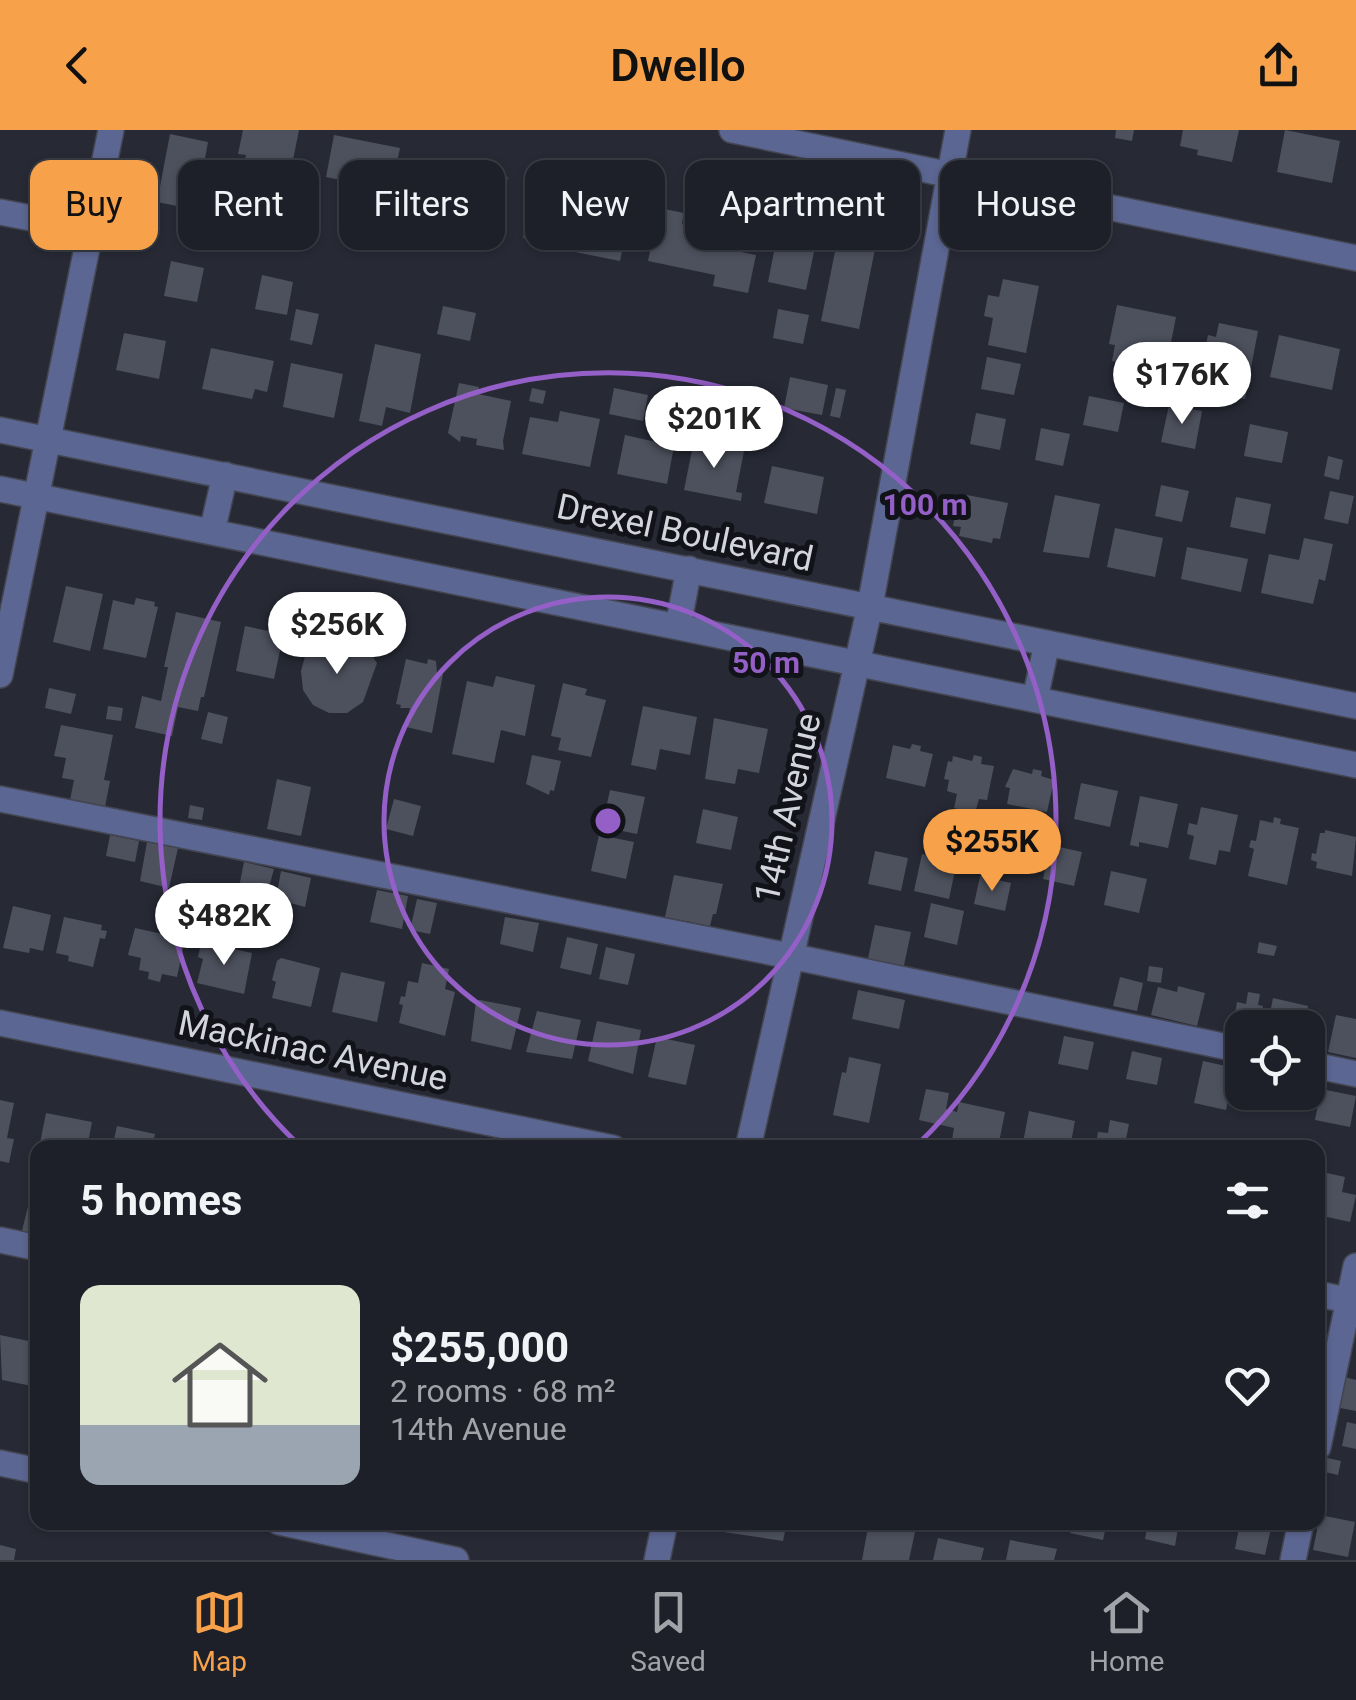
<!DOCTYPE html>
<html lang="en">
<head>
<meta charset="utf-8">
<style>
  :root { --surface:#1d2028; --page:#252830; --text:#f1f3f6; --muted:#a0a3a8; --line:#3b3e45; --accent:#f7a14a }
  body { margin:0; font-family:Roboto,sans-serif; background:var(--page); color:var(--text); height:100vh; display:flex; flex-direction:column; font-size:38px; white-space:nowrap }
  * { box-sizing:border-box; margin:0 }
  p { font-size:32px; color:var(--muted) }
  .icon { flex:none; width:55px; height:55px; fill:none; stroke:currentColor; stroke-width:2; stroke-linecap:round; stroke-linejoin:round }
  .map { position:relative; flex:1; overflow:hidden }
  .panel { position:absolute; left:30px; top:1010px; width:1295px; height:390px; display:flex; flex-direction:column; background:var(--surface); border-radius:20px; box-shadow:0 2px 8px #0004,0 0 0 2px var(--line) }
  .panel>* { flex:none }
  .top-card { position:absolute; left:30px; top:30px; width:1298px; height:90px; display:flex; gap:20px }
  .controls { position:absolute; left:1225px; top:880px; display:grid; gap:20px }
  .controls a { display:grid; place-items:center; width:100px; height:100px; border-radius:20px; background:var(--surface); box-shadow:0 2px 8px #0004,0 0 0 2px var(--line); font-size:50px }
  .price { position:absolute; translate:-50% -85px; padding:0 22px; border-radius:35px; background:#fff; color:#222; font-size:32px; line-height:65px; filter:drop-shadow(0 2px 5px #0008) }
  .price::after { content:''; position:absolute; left:50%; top:60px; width:30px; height:22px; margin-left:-15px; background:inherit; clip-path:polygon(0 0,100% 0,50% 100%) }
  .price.selected { background:var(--accent); color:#111 }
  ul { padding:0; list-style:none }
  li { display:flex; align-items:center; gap:30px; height:250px; padding:0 50px }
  li span { display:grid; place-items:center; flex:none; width:280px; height:200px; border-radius:20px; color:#555 }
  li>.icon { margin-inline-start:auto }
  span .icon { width:120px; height:120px; fill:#fffc; stroke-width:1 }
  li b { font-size:42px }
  h2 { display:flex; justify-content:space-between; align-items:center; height:120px; padding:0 50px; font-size:42px }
  .chip { padding:0 35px; border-radius:20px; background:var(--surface); box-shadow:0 2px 8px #0004,0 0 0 2px var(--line); font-size:35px; line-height:90px }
  .chip.selected { background:var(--accent); color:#111 }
  header { display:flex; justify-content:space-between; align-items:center; height:130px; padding:0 50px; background:var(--accent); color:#111; font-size:45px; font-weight:600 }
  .dock { display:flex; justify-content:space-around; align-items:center; height:140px; border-top:2px solid var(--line); background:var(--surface); font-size:28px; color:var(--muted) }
  .dock a { display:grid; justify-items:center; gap:5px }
  .dock .selected { color:var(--accent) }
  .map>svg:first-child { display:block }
  .building { fill:#4d515d }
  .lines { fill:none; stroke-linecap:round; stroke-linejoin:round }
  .minor-casing { stroke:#434550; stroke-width:28 }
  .minor { stroke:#5b6692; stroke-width:25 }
  .ring { fill:none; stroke:#955fc8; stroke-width:5 }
  .labels { text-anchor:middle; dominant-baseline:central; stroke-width:10; stroke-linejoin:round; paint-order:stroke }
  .street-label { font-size:35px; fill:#d3d5dc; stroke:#121318 }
  .centre { fill:#955fc8; stroke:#121318; stroke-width:5 }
  .ring-label { font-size:30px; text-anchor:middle; font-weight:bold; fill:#955fc8; stroke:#121318; stroke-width:10; stroke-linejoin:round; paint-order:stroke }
</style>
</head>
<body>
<header><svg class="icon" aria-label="back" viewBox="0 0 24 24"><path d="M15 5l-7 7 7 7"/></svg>Dwello<svg class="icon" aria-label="share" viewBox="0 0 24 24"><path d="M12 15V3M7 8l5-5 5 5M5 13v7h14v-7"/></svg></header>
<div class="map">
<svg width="1356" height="1430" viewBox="0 0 1356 1430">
  <rect width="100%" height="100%" fill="#272a35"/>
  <path class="building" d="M243,0H299L292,35L263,28L261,37L244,34L246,25L238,24Z
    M1116,0H1134L1132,11L1115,8Z
    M1183,0H1239L1232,32L1197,25L1198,20L1180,16Z
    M1285,0L1340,11L1332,53L1277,42Z
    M170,4L208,12L204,34L196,32L191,55L201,57L197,80L157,72Z
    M334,5L400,18L391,60L326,47Z
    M449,35L508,47L499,88L441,76Z
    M216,42L252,49L246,77L211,70Z
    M403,59L432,65L426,98L396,91Z
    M532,63L572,71L574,63L617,71L616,78L630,81L620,131L565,120L571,92L562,90L557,115L523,108Z
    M659,78L684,83L682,94L714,101L711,116L756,125L748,163L713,156L715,145L648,131Z
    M779,97L803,101L802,109L816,112L806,160L768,152Z
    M837,112L875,119L859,199L821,191Z
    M171,131L204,138L197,172L164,166Z
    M262,145L293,152L287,185L255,179Z
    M1003,149L1039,156L1026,223L988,215L993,188L984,186L988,165L999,167Z
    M1117,175L1176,187L1168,228L1140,222L1138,236L1112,231L1115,215L1109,214Z
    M443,176L476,183L470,211L437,204Z
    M296,179L319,184L312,215L290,210Z
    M778,179L809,185L803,214L773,208Z
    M1219,193L1258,201L1245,269L1207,262L1213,235L1202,233L1208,205L1216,207Z
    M124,203L166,211L159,249L116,240Z
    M1279,205L1340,219L1332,260L1270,247Z
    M375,214L421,224L410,283L386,277L382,296L359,291Z
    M211,218L274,231L267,262L255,259L252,269L202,259Z
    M987,227L1021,234L1014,265L981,259Z
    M291,233L343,244L334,288L283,277Z
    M790,247L828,255L822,285L784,278Z
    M459,253L479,257L478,264L511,271L503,311L504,320L476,315L477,309L461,306L460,312L448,303Z
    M532,258L546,261L543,274L529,271Z
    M614,258L648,265L643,291L609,284Z
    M836,258L846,260L840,288L830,286Z
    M1089,266L1124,273L1118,302L1083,295Z
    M739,268L772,275L767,301L734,294Z
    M1169,275L1202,281L1195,319L1161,312Z
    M560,281L600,289L590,337L522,324L530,287L558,292Z
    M976,283L1006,289L1000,320L970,314Z
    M1250,294L1288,302L1282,333L1244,326Z
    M1041,298L1070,304L1063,336L1035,330Z
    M625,305L674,316L667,354L617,344Z
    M694,310L744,321L736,362L742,363L741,371L684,360Z
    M1328,326L1343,330L1339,350L1324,346Z
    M772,336L824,347L817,384L764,373Z
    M1161,355L1189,361L1182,392L1155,386Z
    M1330,361L1354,366L1348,394L1324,389Z
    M967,365L1008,373L1000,409L993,408L992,413L959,406L961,397L953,396L957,377L964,378Z
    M1055,365L1100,374L1089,428L1043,422Z
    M1236,367L1271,374L1265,404L1230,397Z
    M1115,398L1163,408L1155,447L1107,437Z
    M1304,408L1333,414L1325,451L1319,449L1313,474L1261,463L1269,424L1299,430Z
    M1187,417L1248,429L1241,462L1181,449Z
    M66,456L103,464L90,521L53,512Z
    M136,468L155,472L154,476L158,477L146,528L103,519L113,470L134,475Z
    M176,482L221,492L204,567H201L198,581L178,577L172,606L135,598L142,566L161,571L168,537H164Z
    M245,496L278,503L277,510L282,511L274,549L236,541Z
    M315,513L350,515L372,526L377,533L363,572L347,583H329L313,575L303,560L301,541L307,519Z
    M406,529L427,534L428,529L436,531L437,543L443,544L432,603L406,597L410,578H400L401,575L396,574Z
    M496,546L535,555L525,606L501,600L494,633L452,624L467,551L493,557Z
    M563,553L587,559L585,565L606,570L591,627L558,620L561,608L551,606Z
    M49,558L76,564L71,584L45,578Z
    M108,576L123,578L121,591L106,589Z
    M643,576L697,587L690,625L660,619L656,640L631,635Z
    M208,582L228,587L222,614L201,609Z
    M714,588L768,599L759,643L738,639L735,654L705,649Z
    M61,595L113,605L104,650L110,651L105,677L70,670L74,650L62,648L66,628L54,626Z
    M912,614L921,616L920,621L933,624L925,657L886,648L893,615L910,619Z
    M532,625L561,631L554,661L550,660L549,665L526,654Z
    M974,625L982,627L981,634L994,636L987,670L979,669L975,683L954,678L957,664L947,661L949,650L944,649L948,631L952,632L953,626L972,631Z
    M1013,639L1032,644L1033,639L1042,641L1041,646L1054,650L1047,682L1007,674L1010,658L1005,657Z
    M277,649L311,657L301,706L267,699Z
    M1081,653L1118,661L1110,697L1074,689Z
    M610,660L645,667L637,704L602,697Z
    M1140,666L1178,674L1168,718L1139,712V717L1130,715Z
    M394,669L421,676L413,706L386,699Z
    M190,675L204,678L202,690L188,688Z
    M1201,677L1238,685L1230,722L1219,720L1216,735L1189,729L1194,706L1187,704L1189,693L1197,695Z
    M703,679L738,687L731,720L696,713Z
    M1274,687L1281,689L1280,694L1299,698L1287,755L1248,746L1254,719L1249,717L1251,710L1256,711L1260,690L1273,693Z
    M1325,700L1356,707L1352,746L1316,738L1317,732L1311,730L1312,723L1316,724L1320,703H1325Z
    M110,705L139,711L135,732L106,726Z
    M599,705L634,712L626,749L591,741Z
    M147,712L178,718L169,758L140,751Z
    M1050,715L1082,722L1074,756L1043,749Z
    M875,721L908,728L901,761L868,754Z
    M922,724L957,731L949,769L914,761Z
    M244,732L274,739L265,772L237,767Z
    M281,741L311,748L305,777L276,769Z
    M1111,741L1147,749L1139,783L1104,775Z
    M674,745L723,754L716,784H713L710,796L665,787Z
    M980,746L1011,753L1005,781L974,774Z
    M377,760L408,766L402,799L370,792Z
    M417,769L437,773L430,804L410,800Z
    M931,773L964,781L957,815L924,807Z
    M13,776L51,785L43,821L30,818L29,823L3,818Z
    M64,787L102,795L101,800L107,801L105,809L100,808L93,837L68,831L69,826L56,823Z
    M505,787L539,793L533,822L500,814Z
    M875,795L911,802L903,840L867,833Z
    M135,798L185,809L177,847L162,844L160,852L148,849L149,842L139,840L141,828L128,825Z
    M567,807L598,814L591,845L560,838Z
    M1259,812L1277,816L1274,826L1257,823Z
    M207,813L252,823L244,864L197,853L203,829L198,827L201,814L206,816Z
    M606,817L635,824L628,855L599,849Z
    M281,828L320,838L311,877L272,868L276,852L272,850L277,831Z
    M422,833L449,839L445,859L455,862L445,906L399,893L403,875L399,874L401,866L405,867L408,851L418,853Z
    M1149,836L1163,838L1161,853L1147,851Z
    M341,842L385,852L377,892L332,882Z
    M1120,847L1143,853L1137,881L1113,876Z
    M1178,856L1205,863L1197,896L1151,885L1158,857L1177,862Z
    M858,860L905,870L899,899L852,889Z
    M1248,862L1260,864L1258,875L1263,876L1259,898H1242V904L1232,902L1237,872L1246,874Z
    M1273,868L1308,876L1303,898H1267Z
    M480,870L521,878L511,920L471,911L476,871Z
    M537,881L581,890L572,929L526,922Z
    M1336,885L1356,889V928L1328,922Z
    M597,891L641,900L633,944L588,931Z
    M1064,906L1094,912L1088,940L1058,934Z
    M657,907L695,915L686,955L648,947Z
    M1132,921L1162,928L1157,955L1126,949Z
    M849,927L881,934L869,993L833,985L842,942L846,943Z
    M1203,931L1235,938L1226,980L1194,973Z
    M926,959L949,963L946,979L957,982L959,972L1005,982L998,1018L952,1010L954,998L919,990Z
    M1321,959L1356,966L1350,997L1315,990Z
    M0,970L14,973L7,1008L14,1009L9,1033L0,1031Z
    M1029,981L1075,991L1070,1018H1022Z
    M46,983L92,992L87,1018H39Z
    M1110,990L1129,994L1126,1009L1143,1012L1142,1018H1095L1098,1002L1108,1003Z
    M117,996L155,1004L152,1018H112Z
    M1318,1041L1345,1047L1342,1062L1356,1065L1350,1092L1318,1085Z
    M29,1072L38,1074V1104L22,1101Z
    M0,1205L38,1213L32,1256L2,1250Z
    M1341,1246L1356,1250V1281L1335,1277Z
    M1347,1292L1356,1294V1319L1342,1316Z
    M1323,1327L1341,1331L1338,1345L1320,1341Z
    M1320,1385L1355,1392L1348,1427L1313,1420Z
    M718,1392H787L783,1411L717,1401Z
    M869,1392L915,1402L909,1430H862Z
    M1072,1392H1107L1103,1410L1070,1403Z
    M1148,1392H1179L1175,1416L1145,1409Z
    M1240,1392L1272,1394L1265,1425L1235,1419Z
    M938,1408L984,1418L981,1430H933Z
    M1010,1410L1057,1419L1054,1430H1006Z
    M0,1415L16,1419L14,1430H0Z"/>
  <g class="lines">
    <g class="minor-casing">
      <path id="minor" d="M732,0L1356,128
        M0,82L93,100
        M0,300L1356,576
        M0,359L1356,635
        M212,402L225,345
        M678,496L689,439
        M0,545L111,0
        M1035,569L1047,513
        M0,669L790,826L1242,920
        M0,893L613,1018
        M1308,934L1356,944
        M748,1018L870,476L958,0
        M0,1110L38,1118
        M1318,1164L1356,1172
        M1318,1317L1356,1136
        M0,1333L38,1341
        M279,1392L456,1430
        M657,1430L665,1392
        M1293,1430L1301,1392"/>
    </g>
    <use href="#minor" class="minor"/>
  </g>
  <g class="ring">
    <circle cx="608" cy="691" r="224"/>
    <path d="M300 1016A448 448 0 1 1 916 1016"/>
  </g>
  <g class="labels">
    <g class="street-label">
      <text transform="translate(685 403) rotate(12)">Drexel Boulevard</text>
      <text transform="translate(788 678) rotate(-77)">14th Avenue</text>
      <text transform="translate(313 921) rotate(12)">Mackinac Avenue</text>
    </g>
  </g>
  <circle cx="608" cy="691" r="15" class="centre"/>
  <g class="ring-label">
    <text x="925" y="385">100 m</text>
    <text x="766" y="543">50 m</text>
  </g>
</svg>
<div class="controls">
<a><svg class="icon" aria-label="locate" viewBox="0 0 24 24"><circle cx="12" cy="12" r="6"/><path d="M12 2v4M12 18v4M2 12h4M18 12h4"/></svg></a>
</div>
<b class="price" style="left:1182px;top:297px">$176K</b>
<b class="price" style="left:714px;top:341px">$201K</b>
<b class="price" style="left:337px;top:547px">$256K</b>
<b class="price selected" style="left:992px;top:764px">$255K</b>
<b class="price" style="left:224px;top:838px">$482K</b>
<div class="top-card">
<a class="chip selected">Buy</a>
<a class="chip">Rent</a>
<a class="chip">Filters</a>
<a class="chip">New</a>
<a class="chip">Apartment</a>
<a class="chip">House</a>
</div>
<section class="panel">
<h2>5 homes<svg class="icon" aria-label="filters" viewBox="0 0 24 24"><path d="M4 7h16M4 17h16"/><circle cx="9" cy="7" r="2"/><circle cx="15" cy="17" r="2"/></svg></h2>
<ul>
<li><span style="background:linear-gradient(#dfe7d0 70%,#9aa5b1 0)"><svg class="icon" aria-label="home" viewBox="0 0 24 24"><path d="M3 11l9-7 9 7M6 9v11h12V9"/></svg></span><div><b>$255,000</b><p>2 rooms · 68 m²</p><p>14th Avenue</p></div><svg class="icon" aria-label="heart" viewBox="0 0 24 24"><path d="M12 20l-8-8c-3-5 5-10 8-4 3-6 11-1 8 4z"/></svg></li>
</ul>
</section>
</div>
<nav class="dock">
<a class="selected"><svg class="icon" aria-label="map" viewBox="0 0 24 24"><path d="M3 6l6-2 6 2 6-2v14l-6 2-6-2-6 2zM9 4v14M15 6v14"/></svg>Map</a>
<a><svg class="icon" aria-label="saved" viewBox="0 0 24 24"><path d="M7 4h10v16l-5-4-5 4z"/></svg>Saved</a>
<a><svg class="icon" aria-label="home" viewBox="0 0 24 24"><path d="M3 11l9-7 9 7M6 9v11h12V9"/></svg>Home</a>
</nav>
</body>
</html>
